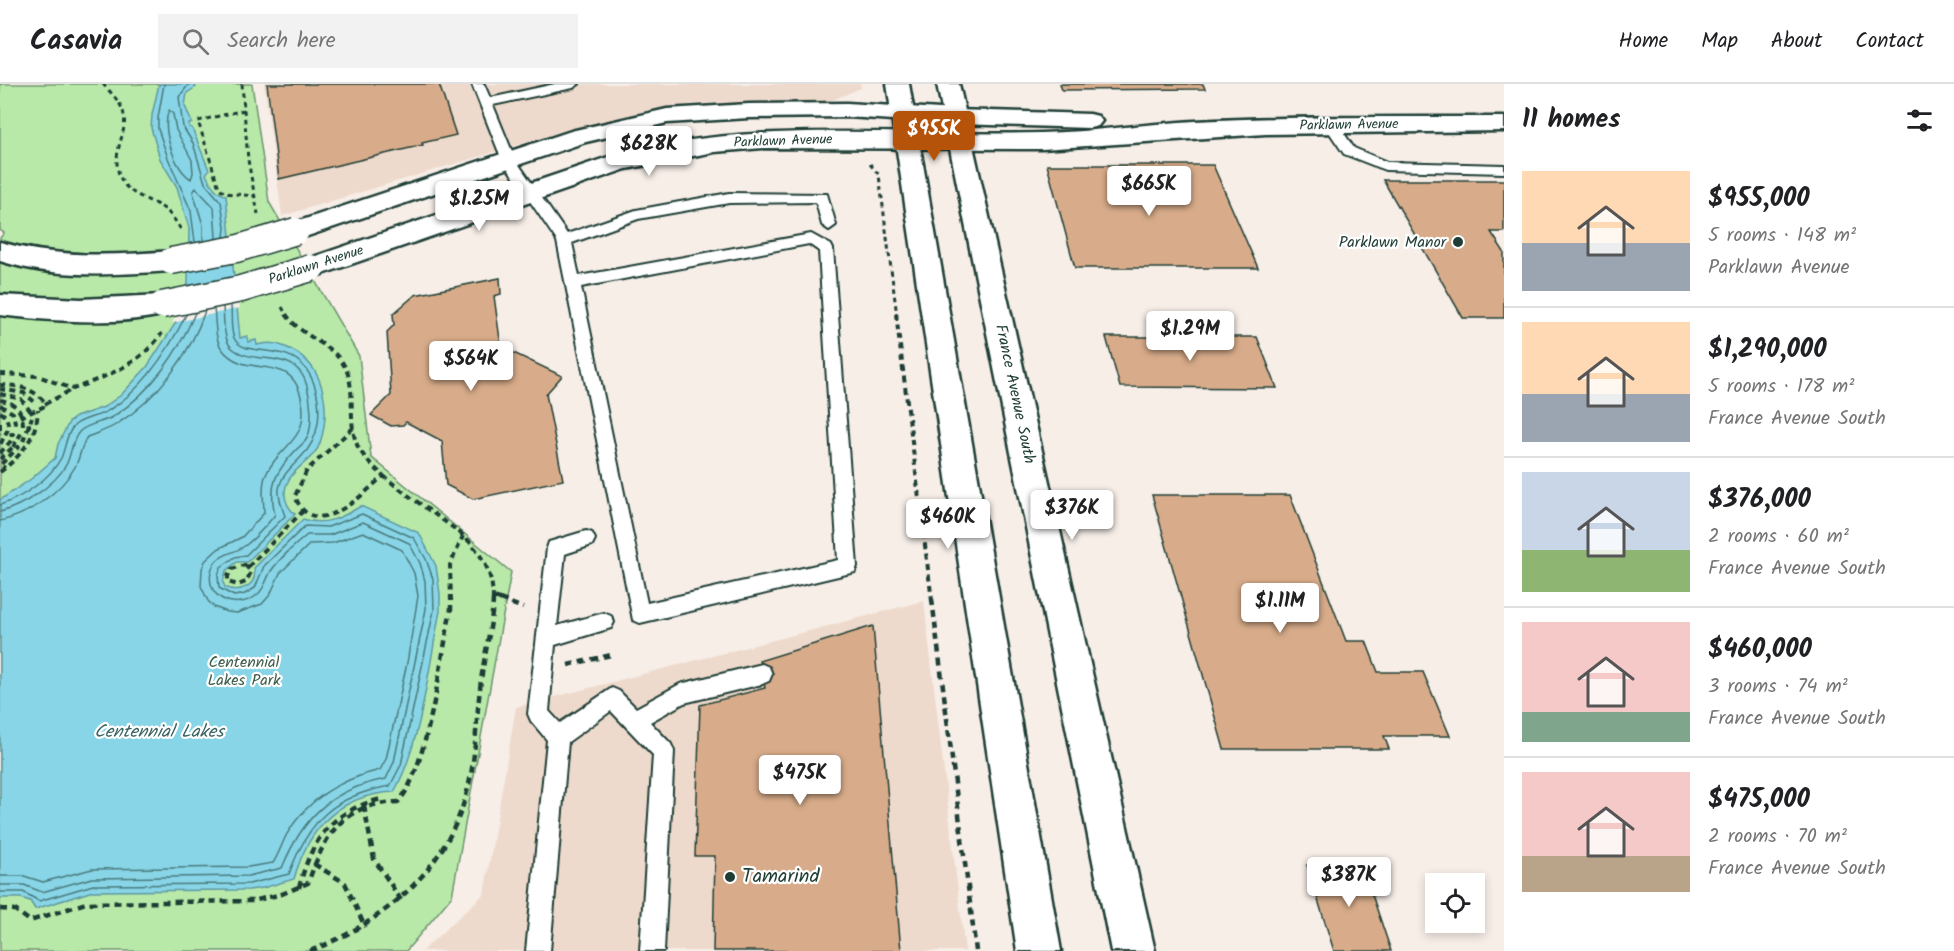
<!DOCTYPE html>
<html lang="en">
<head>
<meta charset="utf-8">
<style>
  :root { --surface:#fff; --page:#f2f2f2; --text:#202124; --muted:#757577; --line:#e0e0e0; --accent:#b45309 }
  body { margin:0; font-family:Kalam,sans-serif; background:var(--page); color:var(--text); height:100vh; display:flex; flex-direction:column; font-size:22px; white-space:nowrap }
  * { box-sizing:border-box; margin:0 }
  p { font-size:20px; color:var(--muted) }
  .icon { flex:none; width:33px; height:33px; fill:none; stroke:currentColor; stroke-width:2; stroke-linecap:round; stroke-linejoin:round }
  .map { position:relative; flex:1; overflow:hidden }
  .drawer { display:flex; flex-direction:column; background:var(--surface); width:450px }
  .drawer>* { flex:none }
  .controls { position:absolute; left:1425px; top:789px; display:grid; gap:12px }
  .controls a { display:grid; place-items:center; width:60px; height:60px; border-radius:0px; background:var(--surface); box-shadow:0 3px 9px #0003; font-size:30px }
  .price { position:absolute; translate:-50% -51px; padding:0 14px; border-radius:6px; background:#fff; color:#222; font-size:20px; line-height:39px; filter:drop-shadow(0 2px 3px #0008) }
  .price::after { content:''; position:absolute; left:50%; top:36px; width:18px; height:14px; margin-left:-9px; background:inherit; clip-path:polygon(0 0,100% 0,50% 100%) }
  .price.on { background:var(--accent); color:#fff }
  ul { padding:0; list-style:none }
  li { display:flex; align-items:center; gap:18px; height:150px; padding:0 18px }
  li+li { border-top:2px solid var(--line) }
  li span { display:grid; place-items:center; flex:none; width:168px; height:120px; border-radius:0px; color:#555 }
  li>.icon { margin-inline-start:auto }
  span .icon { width:72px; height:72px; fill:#fffc; stroke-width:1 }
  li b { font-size:26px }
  h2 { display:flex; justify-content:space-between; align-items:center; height:72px; padding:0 18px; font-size:26px }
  header { display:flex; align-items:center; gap:36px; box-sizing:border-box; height:84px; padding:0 30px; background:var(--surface); border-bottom:2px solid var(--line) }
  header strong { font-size:28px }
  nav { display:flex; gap:33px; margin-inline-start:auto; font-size:21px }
  .search { width:420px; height:54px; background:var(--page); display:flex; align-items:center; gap:15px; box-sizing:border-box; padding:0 21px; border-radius:0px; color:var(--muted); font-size:22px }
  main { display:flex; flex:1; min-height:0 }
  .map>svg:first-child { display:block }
  .built { fill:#eedacc }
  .green { fill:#b8e9a9; stroke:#6c936e; stroke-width:1.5 }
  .water { fill:#88d5e7; stroke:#5e989f; stroke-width:1.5 }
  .pier { fill:#f7eee8 }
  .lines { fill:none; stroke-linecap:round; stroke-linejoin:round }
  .shore { stroke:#497a7c; stroke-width:1.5 }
  .building { fill:#d8ac8a; stroke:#1f3d34; stroke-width:1.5 }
  .service-casing { stroke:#1f3d34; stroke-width:4 }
  .tertiary-casing { stroke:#1f3d34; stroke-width:5 }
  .secondary-casing { stroke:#1f3d34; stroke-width:5 }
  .path-far2 { stroke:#1f3d34; stroke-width:3; stroke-dasharray:4.5 4; stroke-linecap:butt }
  .path-far1 { stroke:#1f3d34; stroke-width:4; stroke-dasharray:6 4.5; stroke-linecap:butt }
  .path { stroke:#1f3d34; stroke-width:4.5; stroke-dasharray:7 5; stroke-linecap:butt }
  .service { fill:#fff; fill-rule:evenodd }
  .tertiary { fill:#fff; fill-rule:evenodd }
  .secondary { fill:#fff; fill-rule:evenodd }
  .tertiary-bridge-casing { stroke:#1f3d34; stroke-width:29; stroke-linecap:butt }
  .tertiary-bridge { stroke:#fff; stroke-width:26 }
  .poi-dot { fill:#1f3d34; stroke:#fff; stroke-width:2 }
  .labels { text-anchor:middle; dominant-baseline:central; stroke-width:4.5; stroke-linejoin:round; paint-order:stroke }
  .far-street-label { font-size:14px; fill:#1f3d34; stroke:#fff }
  .poi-label { font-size:16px; fill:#1f3d34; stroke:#fff; text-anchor:end }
  .street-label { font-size:16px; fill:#1f3d34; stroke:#fff }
  .park-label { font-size:16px; fill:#3e5f4b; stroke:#fff }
  .water-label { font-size:18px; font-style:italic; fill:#396361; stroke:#fff }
  .near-poi-label { font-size:20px; fill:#1f3d34; stroke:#fff; text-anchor:start }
</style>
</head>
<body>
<header>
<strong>Casavia</strong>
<div class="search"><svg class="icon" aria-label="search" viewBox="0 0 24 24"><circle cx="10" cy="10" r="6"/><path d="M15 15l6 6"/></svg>Search here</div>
<nav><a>Home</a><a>Map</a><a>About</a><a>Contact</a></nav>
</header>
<main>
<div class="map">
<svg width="1504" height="867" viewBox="0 0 1504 867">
  <rect width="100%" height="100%" fill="#f7eee8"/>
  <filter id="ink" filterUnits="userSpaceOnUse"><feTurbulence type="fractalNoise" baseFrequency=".0167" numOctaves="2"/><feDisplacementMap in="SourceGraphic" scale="12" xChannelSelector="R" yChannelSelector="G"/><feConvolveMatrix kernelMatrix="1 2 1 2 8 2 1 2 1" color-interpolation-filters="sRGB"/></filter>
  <g filter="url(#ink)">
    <path class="built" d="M264,0H861V4L830,17L692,20L558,49L282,132Z
      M924,517L965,867H422L484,810L516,623Z"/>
    <path class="green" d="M0,0H252L269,118L359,272L371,373L511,488L452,812L406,867H0V154L4,149L0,146Z"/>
    <path class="water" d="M159,0H193L196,3L187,9L185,22L192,39L189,40V43L192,44L209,86L206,90C210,99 216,110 226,111L240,254L247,252L248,258L256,256L257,261C270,257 280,260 292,266C325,283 331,325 320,359C315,376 292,383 286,402C283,413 286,422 295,430L247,478H237L226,487L223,498L225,503C239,510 258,502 254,484L303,435C324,443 343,433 361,422L419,449L436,482L440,510V527C429,581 421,661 394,708C339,711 308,744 294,795L263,804L249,806L93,807L35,825L30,817L21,814H0V416L31,395L55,374L58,360L69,338L76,333L104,323L121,311L147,283L177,237L188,199L189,144L177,103L160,75L151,44L152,31Z"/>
    <path class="pier" d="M239,218L240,224L172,239L179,225Z"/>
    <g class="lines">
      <path class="shore" d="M164,0L158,34V45L168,74L191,127L195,158
        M189,0L179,13L183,43L193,59L205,99L221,118L225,143L224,153
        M169,26L173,30L176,46L192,76L193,89L191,95C174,84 161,45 169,26Z
        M203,157V141L193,108L196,104L214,123L216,154
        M0,421C22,414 50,395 61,374C66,363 66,349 75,341C85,333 99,333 109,326C144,305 168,267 186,231
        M0,428C23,422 54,402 66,381C72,370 71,356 80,347C89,339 103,339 114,332C151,308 178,269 195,229
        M0,437C27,432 61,408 75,383C80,374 81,362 87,353C97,349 108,346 117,340C157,315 190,271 205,227
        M0,792H24L43,798L92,785L248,783L273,779C279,770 282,759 287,750C308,714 341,695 380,686L386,675L407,579L418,512L414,489L402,466L363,448L333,459L310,460L280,489L270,511L262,520L237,529L227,528L214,523L208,517L201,502L202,485L205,477L218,465L242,453L264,429C264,417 261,405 265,393C277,362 309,358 302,318C293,264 247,298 222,265C214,254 216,237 214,225
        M0,801H24L42,808L92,794L248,792L282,784C303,733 331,705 386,695L394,678L426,525L425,497L420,479L409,459L363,438L330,451H307C294,462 281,473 271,487C266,495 265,505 257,511C238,527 205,516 211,488C215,469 233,471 246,461C257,453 266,441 275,431C268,401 276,387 296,366C300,362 307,357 308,352C313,338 311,317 307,302C297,262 253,284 231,263C223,255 224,234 223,223
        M0,808H23L39,817L93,801L249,800L289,790C309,736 333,712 390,702L401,681L434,526L433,495L426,475L414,454L362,430L328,443L305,442L264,482L255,504L245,510L234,512L219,504L218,491L221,483L235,473L246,471L285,432C282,423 278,415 279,405C281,391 293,382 302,372C320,354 322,326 315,303C298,249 246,279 234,254C230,246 232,231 231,222"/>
    </g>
    <path class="building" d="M267,0H439L456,51L422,59L423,61L279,95Z
      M1060,0H1203L1205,5L1062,6Z
      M1047,81H1213L1258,184H1075Z
      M1383,96H1504V148H1491L1504,168V234H1463Z
      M500,194L501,210L494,212L501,263L562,292L546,310L563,396L473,415L446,401L442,357L406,338L403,341L391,342L371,331L391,311L387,248L394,241L393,230L415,211Z
      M1106,253H1257L1277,304L1120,303Z
      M1152,411H1290L1346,557H1366L1378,588H1423L1450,652H1384L1389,665H1224Z
      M873,542L901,867H713L715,772H695L700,621L765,604L759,577Z
      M1307,781H1362L1391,867H1334Z"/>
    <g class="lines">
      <g class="service-casing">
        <path id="service" d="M472,0H484L490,14L555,0H579L573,4L493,21L515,75L567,150L636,126L729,109L827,110L836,141L829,146L822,141L816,118L729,119L638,135L572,159L579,192L811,150L831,161L833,165L857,482L855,488L640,539L633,536L557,157L502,76ZM809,160L819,167L838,476L647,519L581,203Z
          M1332,38L1337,39L1354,64L1387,78L1504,81V89L1385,86L1344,70L1325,42Z
          M586,447L592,449L595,455L592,461L565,470L557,542L604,529L611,532L614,538L611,544L555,561L549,627L560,639L612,604L619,607L636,624L680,600L762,580L769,583L772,590L769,597L762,600L684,619L650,638L671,660L674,667L664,867H640L653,671L611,627L568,658L550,867H526L547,656L531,637L528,630L547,464L549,458Z"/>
      </g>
      <g class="tertiary-casing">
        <path id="tertiary" d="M847,19L955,26L1090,30L1098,32L1102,37L1098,42L1090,44L955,40L847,33L749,34L667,39L586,58L296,156L287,153L283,147L287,141L571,47L667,25L749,20Z
          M1504,33V47L1265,50L1042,65L763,64L714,68L626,85L311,194L301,191L297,184L301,177L611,72C752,34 897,53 1041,49C1092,48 1144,40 1195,37C1298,32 1401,33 1504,33Z
          M0,158C57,174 112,172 171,167L181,170L185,177L181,184L171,187C113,191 56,195 0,177Z
          M0,211L81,215L162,211L172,214L176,221L172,228C124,243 50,237 0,231Z"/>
      </g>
      <g class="secondary-casing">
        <path id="secondary" d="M887,0H909L1061,867H1017Z
          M937,0H959L1155,867H1111Z"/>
      </g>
      <path class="path-far2" d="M103,0C111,9 122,19 124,31C128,50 109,70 121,95C128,112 154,116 167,127C173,133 177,139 181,146
        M242,0L248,76L258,130
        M244,26L198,37L219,104L225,109L254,112
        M870,80L879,91L897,232
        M282,223L287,232"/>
      <path class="path-far1" d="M286,230C300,252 327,257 342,278C358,301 347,333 356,358C366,389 439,430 466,454C484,473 493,490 493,517
        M896,230L932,517
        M0,290L38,292L73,305C107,292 141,280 162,249
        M0,301C17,301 32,304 44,317L43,323L16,335
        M0,305L24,309L36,319
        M0,310L21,315L31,328
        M0,316C15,318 23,327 23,342L31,341
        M45,320L75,304
        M0,321L13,329L16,343
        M0,328L6,332L9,343L0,361
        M0,339V350
        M353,344L307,386L295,412C313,461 364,410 384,391
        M23,357L32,333
        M13,363L22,348
        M0,369L10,358L13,350L7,351
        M0,375L13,363H19L0,381L5,384
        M0,388C21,372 37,353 38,326
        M245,481L251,488L246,498L238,501L228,498V492L232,485Z
        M248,483L304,426
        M495,513L504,517
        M451,517L450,481L463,452"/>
      <path class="path" d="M500,515L523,524
        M932,515L976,867
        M568,581L611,571
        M364,722L374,775L401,816
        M314,780L345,799L365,843
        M299,804C311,756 331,727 381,715
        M0,825L15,826L30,837L86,819L253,817L282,810L308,799C325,750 342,720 398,718C427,689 442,569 451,525V515
        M310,867C387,837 450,783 469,700C476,669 476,637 480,605C483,575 492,545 493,515"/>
      <use href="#service" class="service"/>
      <use href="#tertiary" class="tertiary"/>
      <use href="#secondary" class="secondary"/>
      <g class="tertiary-bridge-casing">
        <path id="tertiary-bridge" d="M171,177L236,165L296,147
          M162,221L241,205L311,184"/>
      </g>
      <use href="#tertiary-bridge" class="tertiary-bridge"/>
    </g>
  </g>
  <g class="poi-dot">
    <circle cx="1458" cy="158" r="6"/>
    <circle cx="730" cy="793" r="6"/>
  </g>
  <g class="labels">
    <g class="far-street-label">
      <text transform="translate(1349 41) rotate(-1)">Parklawn Avenue</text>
      <text transform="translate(783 57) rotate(-2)">Parklawn Avenue</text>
      <text transform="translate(316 181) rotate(-18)">Parklawn Avenue</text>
    </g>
    <g class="poi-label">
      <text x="1446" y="158">Parklawn Manor</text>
    </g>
    <g class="street-label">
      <text transform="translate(1015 310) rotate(78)">France Avenue South</text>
    </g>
    <g class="park-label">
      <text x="244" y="578">Centennial<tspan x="244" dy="18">Lakes Park</tspan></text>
    </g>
    <g class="water-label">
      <text x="159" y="648">Centennial Lakes</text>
    </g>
    <g class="near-poi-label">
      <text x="742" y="793">Tamarind</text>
    </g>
  </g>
</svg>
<div class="controls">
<a><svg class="icon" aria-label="locate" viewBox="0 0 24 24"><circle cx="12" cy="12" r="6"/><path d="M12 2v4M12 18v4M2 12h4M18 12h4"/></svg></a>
</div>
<b class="price on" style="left:934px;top:78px">$955K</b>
<b class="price" style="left:649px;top:93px">$628K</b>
<b class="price" style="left:1149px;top:133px">$665K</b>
<b class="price" style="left:479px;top:148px">$1.25M</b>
<b class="price" style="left:1190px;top:278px">$1.29M</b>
<b class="price" style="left:471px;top:308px">$564K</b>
<b class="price" style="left:1072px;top:457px">$376K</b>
<b class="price" style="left:948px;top:466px">$460K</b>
<b class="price" style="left:1280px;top:550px">$1.11M</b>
<b class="price" style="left:800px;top:722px">$475K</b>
<b class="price" style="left:1349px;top:824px">$387K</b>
</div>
<section class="drawer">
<h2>11 homes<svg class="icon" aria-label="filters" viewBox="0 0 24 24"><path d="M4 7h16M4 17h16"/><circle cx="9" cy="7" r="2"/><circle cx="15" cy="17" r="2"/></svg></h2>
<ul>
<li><span style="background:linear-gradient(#ffd9b3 60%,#9aa5b1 0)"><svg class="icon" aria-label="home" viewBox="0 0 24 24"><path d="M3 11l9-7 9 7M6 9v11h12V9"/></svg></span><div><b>$955,000</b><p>5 rooms · 148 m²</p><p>Parklawn Avenue</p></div></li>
<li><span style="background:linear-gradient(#ffd9b3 60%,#9aa5b1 0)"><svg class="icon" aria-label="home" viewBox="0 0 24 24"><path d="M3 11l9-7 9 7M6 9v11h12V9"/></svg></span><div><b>$1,290,000</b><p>5 rooms · 178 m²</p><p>France Avenue South</p></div></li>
<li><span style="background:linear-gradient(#c9d6e8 65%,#8fb573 0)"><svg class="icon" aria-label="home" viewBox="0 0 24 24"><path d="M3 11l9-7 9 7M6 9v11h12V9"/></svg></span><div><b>$376,000</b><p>2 rooms · 60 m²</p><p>France Avenue South</p></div></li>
<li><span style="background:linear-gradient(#f6c9c9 75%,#7fa58c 0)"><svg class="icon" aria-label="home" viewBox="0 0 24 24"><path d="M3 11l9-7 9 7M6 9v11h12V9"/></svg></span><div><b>$460,000</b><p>3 rooms · 74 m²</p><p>France Avenue South</p></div></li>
<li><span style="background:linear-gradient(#f6c9c9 70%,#b9a48a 0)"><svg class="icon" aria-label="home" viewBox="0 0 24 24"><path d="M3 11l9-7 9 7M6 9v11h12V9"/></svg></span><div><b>$475,000</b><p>2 rooms · 70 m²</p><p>France Avenue South</p></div></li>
</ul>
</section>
</main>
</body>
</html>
